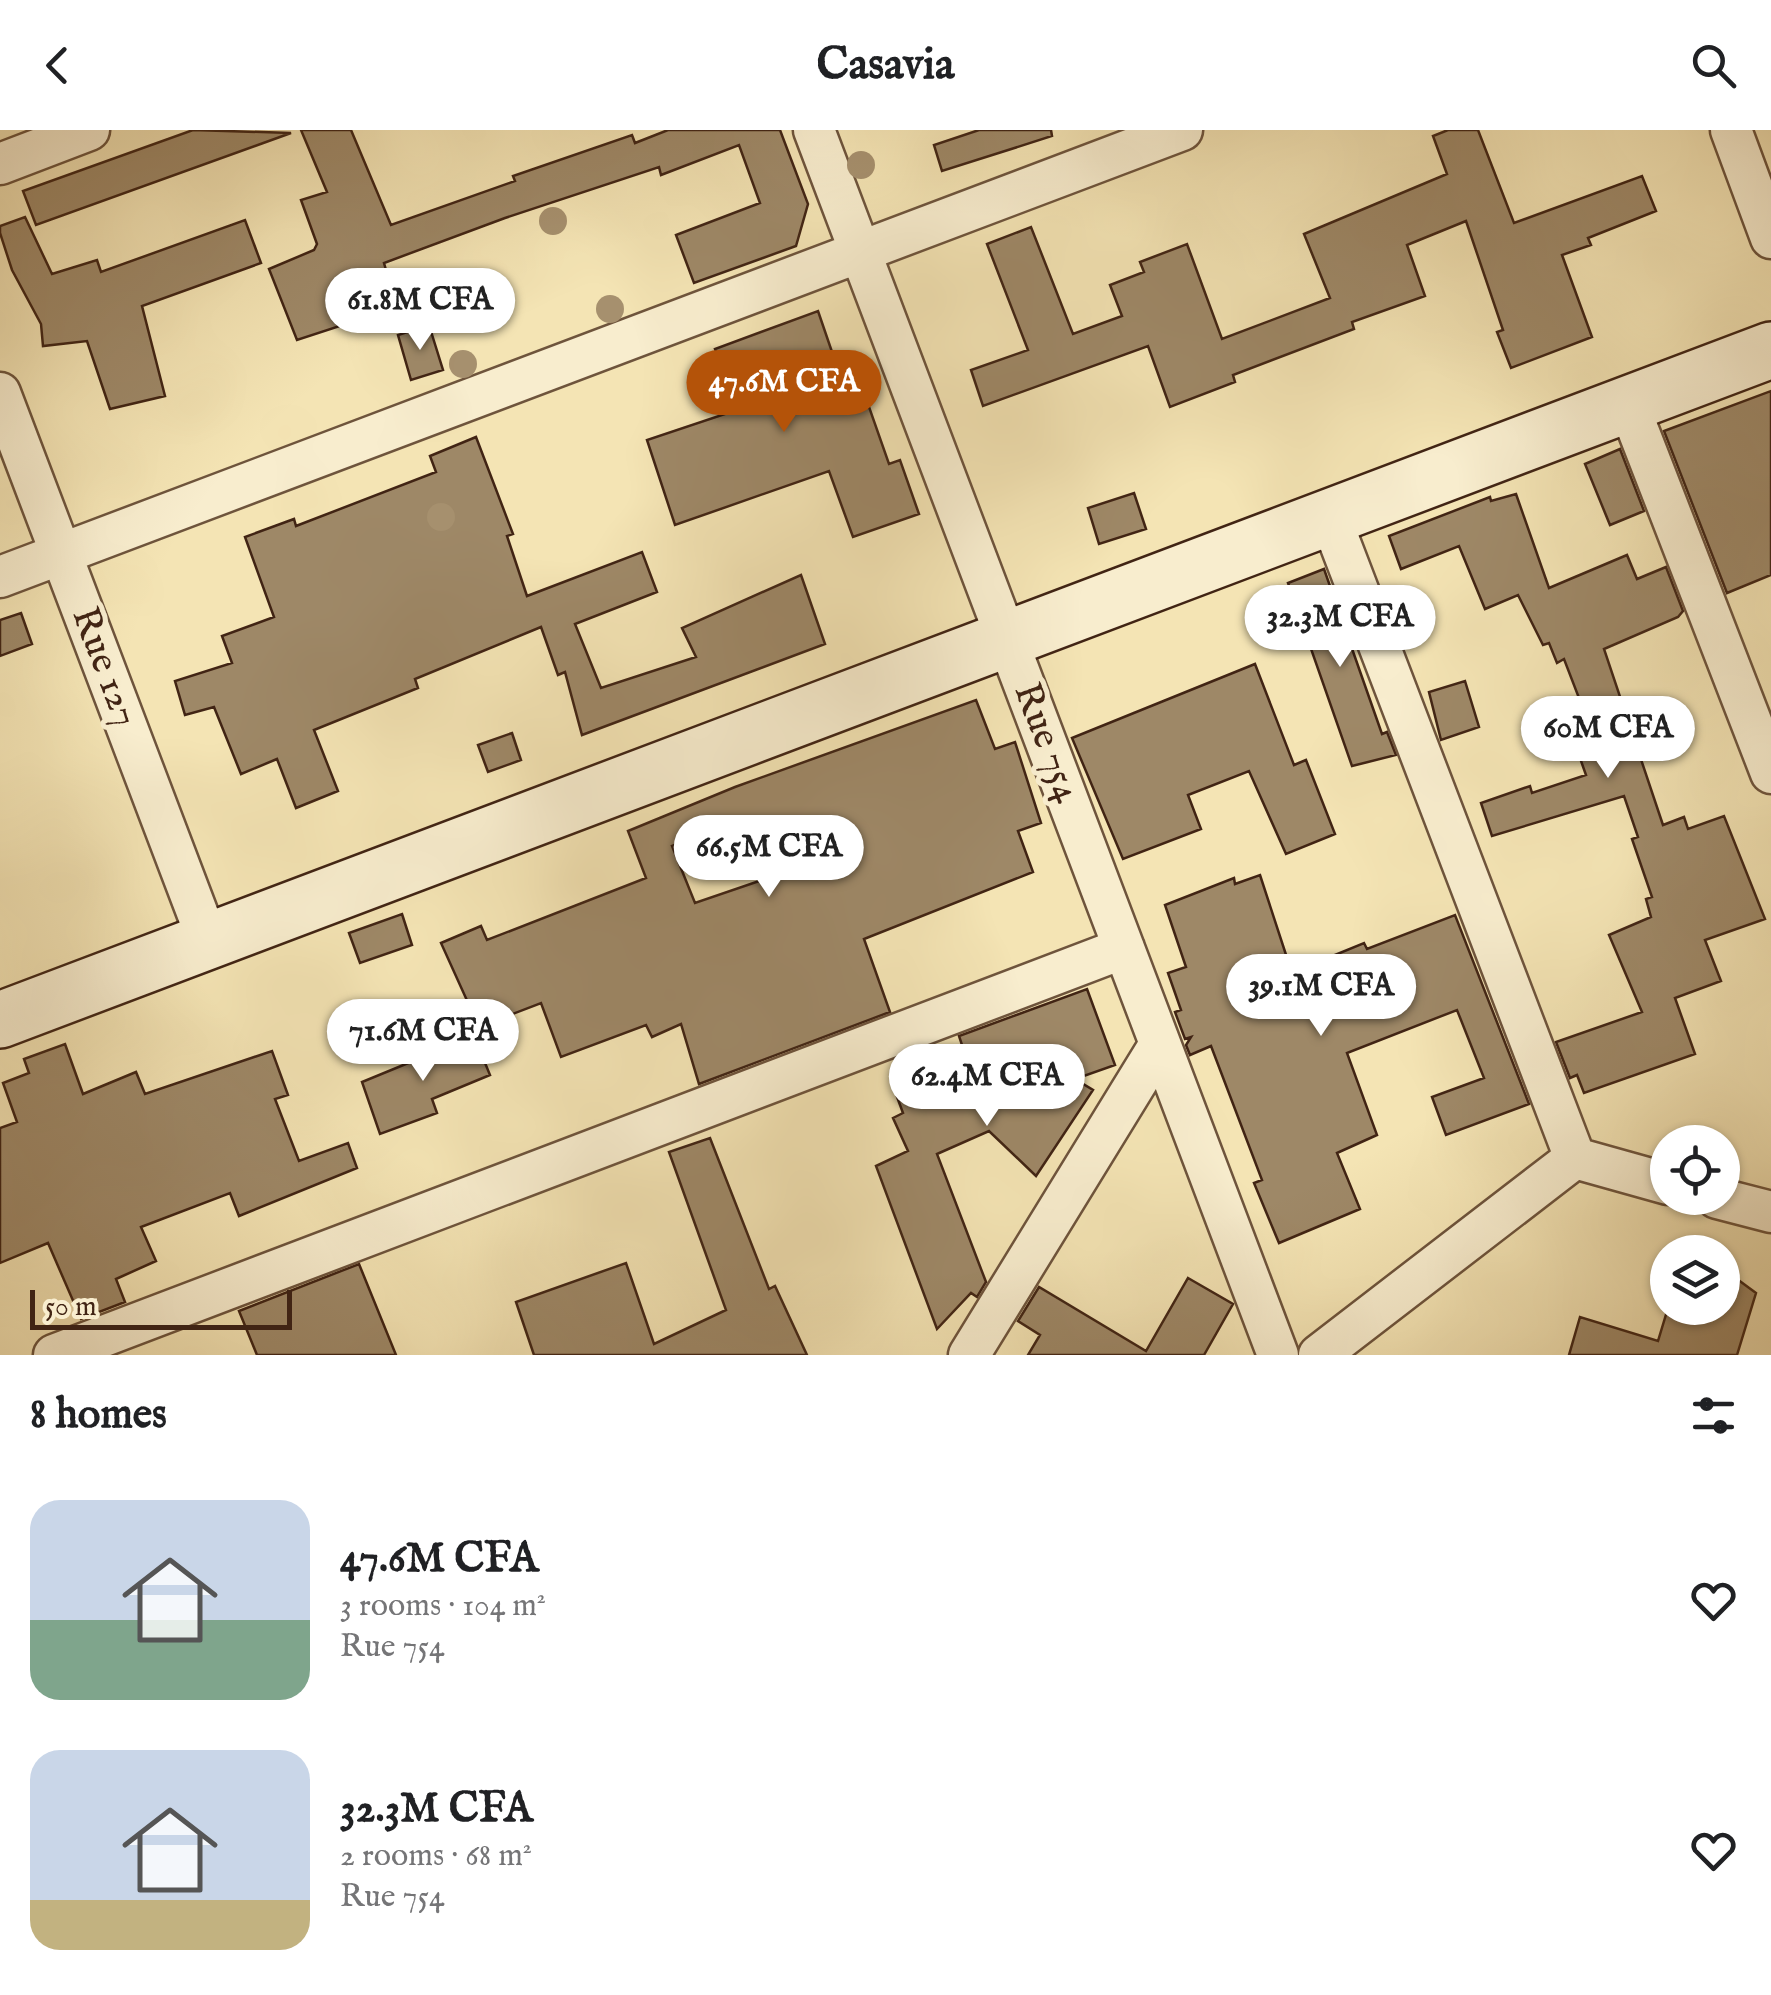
<!DOCTYPE html>
<html lang="en">
<head>
<meta charset="utf-8">
<style>
  :root { --surface:#fff; --page:#f6f6f6; --text:#202124; --muted:#757577; --accent:#b45309 }
  body { margin:0; font-family:"IM FELL English",serif; background:var(--page); color:var(--text); height:100vh; display:flex; flex-direction:column; font-size:38px; white-space:nowrap }
  * { box-sizing:border-box; margin:0 }
  p { font-size:32px; color:var(--muted) }
  .icon { flex:none; width:55px; height:55px; fill:none; stroke:currentColor; stroke-width:2; stroke-linecap:round; stroke-linejoin:round }
  .map { position:relative; height:1225px; overflow:hidden }
  .sheet { display:flex; flex-direction:column; background:var(--surface); flex:1 }
  .sheet>* { flex:none }
  .controls { position:absolute; left:1650px; top:995px; display:grid; gap:20px }
  .controls a { display:grid; place-items:center; width:90px; height:90px; border-radius:50%; background:var(--surface); box-shadow:0 2px 8px #0004; font-size:50px }
  .scale { position:absolute; left:30px; bottom:25px; width:262px; box-sizing:border-box; padding-left:10px; border:5px solid #412414; border-top:0; font-size:28px; line-height:35px; white-space:nowrap; color:#412414; -webkit-text-stroke:8px #f8edce; paint-order:stroke }
  .price { position:absolute; translate:-50% -85px; padding:0 22px; border-radius:35px; background:#fff; color:#222; font-size:32px; line-height:65px; filter:drop-shadow(0 2px 5px #0008) }
  .price::after { content:''; position:absolute; left:50%; top:60px; width:30px; height:22px; margin-left:-15px; background:inherit; clip-path:polygon(0 0,100% 0,50% 100%) }
  .price.active { background:var(--accent); color:#fff }
  ul { padding:0; list-style:none }
  li { display:flex; align-items:center; gap:30px; height:250px; padding:0 30px }
  li span { display:grid; place-items:center; flex:none; width:280px; height:200px; border-radius:30px; color:#555 }
  li>.icon { margin-inline-start:auto }
  span .icon { width:120px; height:120px; fill:#fffc; stroke-width:1 }
  li b { font-size:42px }
  h2 { display:flex; justify-content:space-between; align-items:center; height:120px; padding:0 30px; font-size:42px }
  header { display:flex; justify-content:space-between; align-items:center; height:130px; padding:0 30px; background:var(--surface); font-size:45px; font-weight:800 }
  .map>svg:first-child { display:block }
  .building { fill:#9e8867; stroke:#412414; stroke-width:2.5; fill-rule:evenodd }
  .lines { fill:none; stroke-linecap:round; stroke-linejoin:round }
  .street-casing { stroke:#6e543c; stroke-width:45 }
  .secondary-casing { stroke:#412414; stroke-width:60 }
  .street { stroke:#f8edce; stroke-width:40 }
  .secondary { stroke:#f8edce; stroke-width:55 }
  .tree { fill:#a6906e }
  .labels { text-anchor:middle; dominant-baseline:central; stroke-width:10; stroke-linejoin:round; paint-order:stroke }
  .street-label { font-size:38px; fill:#412414; stroke:#f8edce }
</style>
</head>
<body>
<header><svg class="icon" aria-label="back" viewBox="0 0 24 24"><path d="M15 5l-7 7 7 7"/></svg>Casavia<svg class="icon" aria-label="search" viewBox="0 0 24 24"><circle cx="10" cy="10" r="6"/><path d="M15 15l6 6"/></svg></header>
<div class="map">
<svg width="1771" height="1225" viewBox="0 0 1771 1225">
  <rect width="100%" height="100%" fill="#f4e4b4"/>
  <filter id="stains"><feTurbulence type="fractalNoise" baseFrequency=".002" numOctaves="4"/><feColorMatrix values="0 0 0 0 .2 0 0 0 0 .09 0 0 0 0 .02 0 0 0 .5 -.17"/></filter>
  <radialGradient id="worn" r=".72"><stop offset=".6" stop-color="#630" stop-opacity="0"/><stop offset="1" stop-color="#630" stop-opacity=".3"/></radialGradient>
  <path class="building" d="M193,0L291,3L36,95L23,61Z
    M301,0H351L391,95L515,51L513,46L632,5L635,13L668,0H780L808,74L796,116L694,153L676,105L760,73L739,15L661,45L659,37L505,88L384,133L386,140L359,147L356,180L343,195L297,210L269,139L314,120L317,114L301,70L327,62Z
    M979,0H1051L1052,6L942,41L934,15Z
    M1448,0H1478L1514,93L1642,46L1656,81L1588,108L1591,115L1562,125L1592,207L1511,238L1497,202L1503,200L1466,91L1407,115L1425,166L1352,192L1354,199L1233,245L1235,252L1170,277L1148,216L983,276L971,240L1028,220L987,114L1031,97L1073,204L1122,186L1110,155L1144,142L1140,132L1187,114L1222,209L1330,168L1304,104L1447,44L1433,6Z
    M25,87L52,144L97,130L101,142L245,90L261,133L142,176L165,266L110,279L87,211L43,216L41,194L12,140L0,103V96Z
    M818,181L845,260L861,254L889,334L900,330L919,384L853,407L829,341L675,395L647,310L737,280L715,219Z
    M429,195L443,240L411,250L398,205Z
    M1771,261V445L1727,463L1664,301Z
    M476,307L513,404L507,406L527,466L642,422L657,462L575,494L601,558L696,527L682,498L801,445L825,514L582,605L565,542L558,545L541,497L415,549L418,558L314,600L338,661L296,678L277,629L241,644L214,577L185,585L175,551L232,533L222,506L274,487L245,407L294,389L296,396L436,342L430,326Z
    M1620,319L1644,381L1610,395L1585,334Z
    M1134,363L1146,399L1099,414L1088,378Z
    M1516,364L1549,458L1627,425L1637,449L1666,437L1683,481L1678,487L1604,519L1663,695L1684,687L1688,699L1724,686L1765,789L1705,810L1721,851L1675,868L1695,924L1584,963L1577,945L1570,948L1556,912L1642,882L1609,805L1651,787L1646,769L1652,767L1632,709L1638,707L1624,666L1492,706L1481,673L1530,656L1532,663L1586,645L1575,614L1594,607L1564,529L1557,533L1549,513L1543,515L1518,465L1485,479L1459,416L1401,439L1389,406L1490,367L1491,371Z
    M1324,439L1382,604L1387,602L1396,625L1352,636L1288,453Z
    M21,483L32,514L0,526V490Z
    M1255,534L1294,635L1306,630L1335,704L1286,724L1249,641L1188,665L1201,699L1123,729L1072,608Z
    M1465,551L1479,597L1441,610L1429,562Z
    M976,570L995,619L1015,612L1041,693L1018,701L1033,742L864,809L890,882L699,954L681,894L652,907L646,895L561,927L541,873L479,897L441,813L481,796L487,810L646,748L628,701L735,657ZM746,687L768,748L695,773L672,716Z
    M512,603L521,630L488,642L478,615Z
    M1260,745L1290,837L1306,831L1308,836L1364,813L1367,819L1455,785L1529,974L1446,1005L1432,967L1484,948L1457,880L1347,923L1377,1005L1337,1023L1360,1079L1279,1113L1254,1053L1262,1050L1211,916L1190,925L1186,915L1191,907L1185,909L1175,882L1181,880L1168,843L1186,837L1165,775L1234,748L1235,754Z
    M402,784L412,815L360,833L349,803Z
    M1087,859L1115,935L1075,949L1093,960L1036,1046L989,1001L937,1024L986,1152L977,1167L971,1163L937,1199L876,1036L908,1021L893,988L903,983L897,967L914,959L911,951L966,927L959,906Z
    M474,906L490,945L432,969L437,983L380,1004L362,952Z
    M65,914L83,964L136,942L145,964L272,921L288,965L275,969L299,1031L348,1013L357,1038L239,1086L230,1063L141,1097L156,1131L116,1149L125,1172L81,1189L48,1113L0,1133V998L17,992L3,953L29,943L24,929Z
    M710,1008L769,1159L775,1156L807,1225H534L516,1172L626,1133L654,1214L726,1180L669,1022Z
    M359,1134L396,1225H257L239,1181Z
    M1722,1138L1756,1163L1737,1225H1569L1580,1187L1658,1211L1668,1178H1722Z
    M1188,1148L1233,1174L1204,1225H1028L1040,1205L1018,1191L1039,1157L1146,1221Z"/>
  <g class="lines">
    <g class="street-casing">
      <path id="street" d="M814,0L1278,1225
        M1731,0L1771,108
        M0,34L89,0
        M0,263L208,811
        M1628,274L1771,643
        M1330,387L1575,1028
        M0,447L1182,0
        M1575,1028L1668,1054
        M1717,1068L1771,1082
        M54,1225L1124,818
        M969,1225L1160,914
        M1319,1225L1575,1028"/>
    </g>
    <g class="secondary-casing">
      <path id="secondary" d="M0,890L1771,220"/>
    </g>
    <use href="#street" class="street"/>
    <use href="#secondary" class="secondary"/>
  </g>
  <g class="tree">
    <circle cx="861" cy="35" r="14"/>
    <circle cx="553" cy="91" r="14"/>
    <circle cx="393" cy="161" r="14"/>
    <circle cx="610" cy="179" r="14"/>
    <circle cx="463" cy="234" r="14"/>
    <circle cx="441" cy="387" r="14"/>
  </g>
  <g class="labels">
    <g class="street-label">
      <text transform="translate(104 537) rotate(69)">Rue 127</text>
      <text transform="translate(1046 613) rotate(69)">Rue 754</text>
    </g>
  </g>
  <rect width="100%" height="100%" filter="url(#stains)"/>
  <rect width="100%" height="100%" fill="url(#worn)"/>
</svg>
<div class="controls">
<a><svg class="icon" aria-label="locate" viewBox="0 0 24 24"><circle cx="12" cy="12" r="6"/><path d="M12 2v4M12 18v4M2 12h4M18 12h4"/></svg></a>
<a><svg class="icon" aria-label="layers" viewBox="0 0 24 24"><path d="M12 4l9 5-9 5-9-5zM3 14l9 5 9-5"/></svg></a>
</div>
<div class="scale">50 m</div>
<b class="price" style="left:420px;top:223px">61.8M CFA</b>
<b class="price active" style="left:784px;top:305px">47.6M CFA</b>
<b class="price" style="left:1340px;top:540px">32.3M CFA</b>
<b class="price" style="left:1608px;top:651px">60M CFA</b>
<b class="price" style="left:769px;top:770px">66.5M CFA</b>
<b class="price" style="left:1321px;top:909px">39.1M CFA</b>
<b class="price" style="left:423px;top:954px">71.6M CFA</b>
<b class="price" style="left:987px;top:999px">62.4M CFA</b>
</div>
<section class="sheet">
<h2>8 homes<svg class="icon" aria-label="filters" viewBox="0 0 24 24"><path d="M4 7h16M4 17h16"/><circle cx="9" cy="7" r="2"/><circle cx="15" cy="17" r="2"/></svg></h2>
<ul>
<li><span style="background:linear-gradient(#c9d6e8 60%,#7fa58c 0)"><svg class="icon" aria-label="home" viewBox="0 0 24 24"><path d="M3 11l9-7 9 7M6 9v11h12V9"/></svg></span><div><b>47.6M CFA</b><p>3 rooms · 104 m²</p><p>Rue 754</p></div><svg class="icon" aria-label="heart" viewBox="0 0 24 24"><path d="M12 20l-8-8c-3-5 5-10 8-4 3-6 11-1 8 4z"/></svg></li>
<li><span style="background:linear-gradient(#c9d6e8 75%,#c2b280 0)"><svg class="icon" aria-label="home" viewBox="0 0 24 24"><path d="M3 11l9-7 9 7M6 9v11h12V9"/></svg></span><div><b>32.3M CFA</b><p>2 rooms · 68 m²</p><p>Rue 754</p></div><svg class="icon" aria-label="heart" viewBox="0 0 24 24"><path d="M12 20l-8-8c-3-5 5-10 8-4 3-6 11-1 8 4z"/></svg></li>
</ul>
</section>
</body>
</html>
